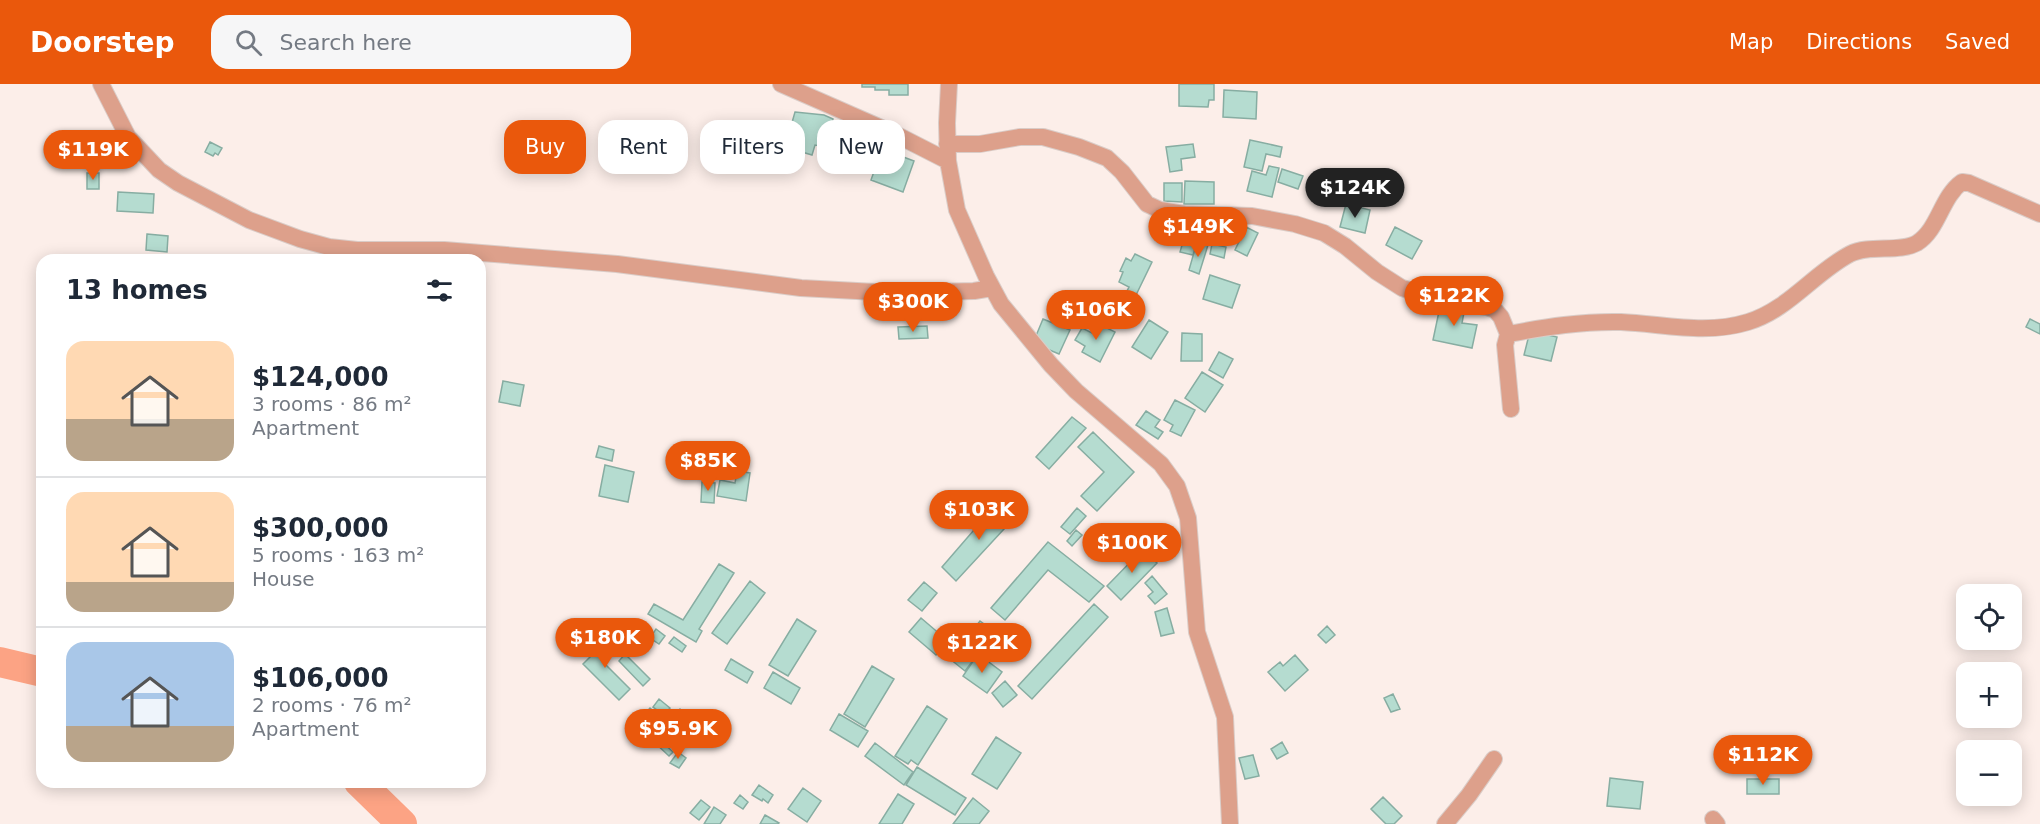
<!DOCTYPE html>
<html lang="en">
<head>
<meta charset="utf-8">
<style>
  :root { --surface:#fff; --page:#f6f6f7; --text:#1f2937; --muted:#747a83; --line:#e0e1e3; --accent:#ea580c }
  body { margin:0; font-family:"DejaVu Sans",sans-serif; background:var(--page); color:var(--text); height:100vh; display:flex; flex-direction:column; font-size:22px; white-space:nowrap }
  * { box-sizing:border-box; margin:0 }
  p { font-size:20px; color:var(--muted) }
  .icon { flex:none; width:33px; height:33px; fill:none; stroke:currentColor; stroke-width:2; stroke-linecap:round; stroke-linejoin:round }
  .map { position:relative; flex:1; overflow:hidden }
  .side { position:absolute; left:36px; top:170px; width:450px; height:534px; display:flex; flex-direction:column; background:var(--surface); border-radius:18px; box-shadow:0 3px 15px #0003 }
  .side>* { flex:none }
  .guide { position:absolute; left:504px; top:36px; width:570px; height:54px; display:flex; gap:12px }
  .controls { position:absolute; left:1956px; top:500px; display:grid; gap:12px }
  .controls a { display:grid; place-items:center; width:66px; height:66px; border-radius:12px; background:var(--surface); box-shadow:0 3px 15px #0003; font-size:30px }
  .price { position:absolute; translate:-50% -51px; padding:0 14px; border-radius:21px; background:var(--accent); color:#fff; font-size:20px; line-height:39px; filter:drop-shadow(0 2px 3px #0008) }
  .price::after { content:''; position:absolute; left:50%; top:36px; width:18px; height:14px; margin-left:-9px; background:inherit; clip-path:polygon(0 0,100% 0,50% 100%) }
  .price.on { background:#222; color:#fff }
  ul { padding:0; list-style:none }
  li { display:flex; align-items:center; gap:18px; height:150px; padding:0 30px }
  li+li { border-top:2px solid var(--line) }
  li span { display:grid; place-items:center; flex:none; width:168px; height:120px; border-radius:18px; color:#555 }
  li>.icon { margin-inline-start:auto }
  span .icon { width:72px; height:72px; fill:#fffc; stroke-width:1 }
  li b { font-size:26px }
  h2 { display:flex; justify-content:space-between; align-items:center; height:72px; padding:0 30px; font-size:26px }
  .tag { padding:0 21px; border-radius:18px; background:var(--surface); box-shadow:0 3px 15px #0003; font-size:21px; line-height:54px }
  .tag.on { background:var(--accent); color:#fff }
  header { display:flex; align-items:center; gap:36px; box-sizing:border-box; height:84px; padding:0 30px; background:var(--accent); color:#fff }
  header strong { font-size:28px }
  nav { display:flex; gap:33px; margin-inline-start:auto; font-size:21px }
  .search { width:420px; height:54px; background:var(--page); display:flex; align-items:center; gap:15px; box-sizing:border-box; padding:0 21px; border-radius:18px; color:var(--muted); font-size:22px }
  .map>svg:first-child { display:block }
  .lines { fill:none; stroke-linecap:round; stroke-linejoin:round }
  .river { stroke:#fca384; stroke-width:30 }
  .building { fill:#b5dcd0; stroke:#87ada2; stroke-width:1.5 }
  .street-casing { stroke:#daccc7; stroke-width:18 }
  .street { stroke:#dda08b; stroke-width:16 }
</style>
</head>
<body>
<header>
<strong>Doorstep</strong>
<div class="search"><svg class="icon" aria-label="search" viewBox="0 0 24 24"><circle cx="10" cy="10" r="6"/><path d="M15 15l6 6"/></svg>Search here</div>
<nav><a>Map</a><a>Directions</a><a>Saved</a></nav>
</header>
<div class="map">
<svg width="2040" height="740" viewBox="0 0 2040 740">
  <rect width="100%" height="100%" fill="#fceee9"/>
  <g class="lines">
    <path class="river" d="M0,578L42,588
      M359,698L402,740"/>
  </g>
  <path class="building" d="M862,0H908V11H889V6H875V3H862Z
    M1179,0H1214V16H1209L1208,23L1179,22Z
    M1224,6L1257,8L1256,35L1223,33Z
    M795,28L824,31L833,35L825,63L815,61L812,71L785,63Z
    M1250,56L1282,63L1280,73L1266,70L1262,87L1244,83Z
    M210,58L222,64L218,71L215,69L213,72L205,68Z
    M1193,60L1195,73L1181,75L1182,86L1170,88L1166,63Z
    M74,62H86V72L73,71Z
    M882,65L914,77L903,108L871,96Z
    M1269,82L1279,84L1272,113L1247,107L1252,87L1266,91Z
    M1282,85L1303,92L1298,105L1278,98Z
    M87,89H99V105H87Z
    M1185,97L1214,98V120H1184Z
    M1164,99H1182V118L1164,117Z
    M118,108L154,110L153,129L117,127Z
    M1346,120L1370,126L1365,149L1340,143Z
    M1246,143L1258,149L1247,172L1235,166Z
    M1395,143L1422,157L1412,175L1386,161Z
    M147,150L168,152L167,168L146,166Z
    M1185,151L1198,154L1193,171L1180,168Z
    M1197,158L1208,161L1199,190L1189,186Z
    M1212,160L1226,163L1224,174L1210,170Z
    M1135,170L1152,178L1136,211L1127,207L1129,203L1119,198L1123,188L1120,187L1126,174L1131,177Z
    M1210,191L1240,201L1232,224L1203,215Z
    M1115,207L1136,218L1123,241L1103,231Z
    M1441,218L1465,223L1462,239L1477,241L1472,264L1433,256Z
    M1043,235L1070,246L1059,270L1033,259Z
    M2030,235L2040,240V250L2026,243Z
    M1149,236L1168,248L1151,275L1132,263Z
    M1097,239L1115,248L1100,278L1082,268L1085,262L1075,256L1082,244L1092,249Z
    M927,242L928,254L899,255L898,243Z
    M1530,247L1557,253L1551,277L1524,271Z
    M1182,249L1202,250V277H1181Z
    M1219,268L1233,275L1223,294L1209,286Z
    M1202,288L1223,301L1205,328L1185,314Z
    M503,297L524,301L520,322L499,318Z
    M1175,316L1195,326L1181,352L1170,347L1173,341L1164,336Z
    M1146,327L1160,336L1155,343L1163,348L1158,355L1136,341Z
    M1072,333L1086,344L1049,385L1036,373Z
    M1093,348L1134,388L1097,427L1081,412L1104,388L1078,363Z
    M599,362L614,366L612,377L596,373Z
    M605,381L634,388L628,418L599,412Z
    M737,387L750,389L746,417L717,412L720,396L735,399Z
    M702,398L715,399L714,419L701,418Z
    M999,417L1016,432L956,497L942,483Z
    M1077,424L1086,432L1070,450L1061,443Z
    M1076,446L1082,451L1072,462L1067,457Z
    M1048,458L1104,502L1089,518L1048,486L1005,536L991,524Z
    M1143,465L1157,479L1121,516L1107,502Z
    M719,480L734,489L699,545L702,547L696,558L648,530L654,520L683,536Z
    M1152,492L1167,510L1155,520L1148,512L1153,508L1145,499Z
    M750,497L765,509L727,560L712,549Z
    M924,498L937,509L922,527L908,516Z
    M1094,520L1108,533L1032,615L1018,602Z
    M1167,524L1174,549L1161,552L1155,528Z
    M921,534L948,557L936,571L909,548Z
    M797,535L816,547L788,592L769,581Z
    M980,537L995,548L965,587L950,575Z
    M1327,542L1335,551L1326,559L1318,551Z
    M656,545L665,552L659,560L650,554Z
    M605,552L616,562L601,576L630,605L619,616L583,580L591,572L588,569Z
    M674,553L686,562L682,568L669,559Z
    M625,570L650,595L643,602L619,577Z
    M978,570L1002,588L987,609L963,592Z
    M1295,571L1308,586L1285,607L1268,588L1280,578L1283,582Z
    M731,575L753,588L747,599L725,586Z
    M872,582L894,595L865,643L844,630Z
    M773,588L800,604L791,620L764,604Z
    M1005,597L1017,611L1003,623L992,609Z
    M1393,610L1400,625L1391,628L1384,614Z
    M659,615L670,624L664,631L653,623Z
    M927,622L947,635L918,681L911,676L908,680L895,672Z
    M650,624L663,636L657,643L644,631Z
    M680,625L697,638L691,646L674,633Z
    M839,630L868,647L858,663L830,646Z
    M996,653L1021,669L997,705L972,690Z
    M658,654L673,668L669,672L654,658Z
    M1282,658L1288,669L1277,675L1271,665Z
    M875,659L913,688L904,701L865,672Z
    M678,668L686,674L679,684L670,679Z
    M1253,671L1259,692L1245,695L1239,674Z
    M917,683L966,714L955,731L906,701Z
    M1610,694L1643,698L1640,725L1607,722Z
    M1747,695H1779V710H1747Z
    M759,701L773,711L768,719L763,715L762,717L752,711Z
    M803,704L821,717L807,738L788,725Z
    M898,710L914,720L902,740H879Z
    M740,711L748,718L743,725L734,719Z
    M1383,713L1402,732L1394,740H1386L1371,725Z
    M973,714L989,727L979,740H953Z
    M701,716L710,723L699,736L690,729Z
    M714,723L726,731L720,740H704Z
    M765,731L779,739L778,740H760Z"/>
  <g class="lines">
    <g class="street-casing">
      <path id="street" d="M101,0L128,53L159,86L178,99L249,136L300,155L329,163L357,166H444L617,180L801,204L894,209L974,207L992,204
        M781,0L895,50L948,77
        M949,0L947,39L948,77L957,126L986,192L1001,220L1051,281L1076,307L1161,380L1177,402L1188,434L1197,548L1225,633L1230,740
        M947,60H980L1020,53H1043L1079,63L1107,74L1122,88L1147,120L1160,126L1184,130L1252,132L1295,140L1324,149L1345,162L1377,188L1402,204L1439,215L1487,223L1495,226L1501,233L1508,250L1505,261L1511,325
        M1508,250C1546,243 1583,237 1621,238C1664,240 1706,251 1748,238C1788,226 1814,189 1850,170C1870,160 1899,169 1917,159C1939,145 1941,113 1962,98L1969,99L2040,130
        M1713,735L1717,740
        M1445,740L1469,711L1494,675"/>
    </g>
    <use href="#street" class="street"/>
  </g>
</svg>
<div class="controls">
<a><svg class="icon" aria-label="locate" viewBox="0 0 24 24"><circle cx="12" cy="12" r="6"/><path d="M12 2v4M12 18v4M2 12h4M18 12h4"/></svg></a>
<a>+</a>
<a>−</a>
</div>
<b class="price" style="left:93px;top:97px">$119K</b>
<b class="price on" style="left:1355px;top:135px">$124K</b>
<b class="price" style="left:1198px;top:174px">$149K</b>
<b class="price" style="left:1454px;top:243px">$122K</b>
<b class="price" style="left:913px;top:249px">$300K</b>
<b class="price" style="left:1096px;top:257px">$106K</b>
<b class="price" style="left:708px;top:408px">$85K</b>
<b class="price" style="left:979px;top:457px">$103K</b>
<b class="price" style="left:1132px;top:490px">$100K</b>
<b class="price" style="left:605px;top:585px">$180K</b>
<b class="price" style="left:982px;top:590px">$122K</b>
<b class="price" style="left:678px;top:676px">$95.9K</b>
<b class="price" style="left:1763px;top:702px">$112K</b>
<div class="guide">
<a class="tag on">Buy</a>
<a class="tag">Rent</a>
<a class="tag">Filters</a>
<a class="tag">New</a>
</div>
<section class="side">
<h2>13 homes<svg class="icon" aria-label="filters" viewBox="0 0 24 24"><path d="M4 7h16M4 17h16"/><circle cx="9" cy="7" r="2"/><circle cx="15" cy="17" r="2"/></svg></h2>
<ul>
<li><span style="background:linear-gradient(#ffd9b3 65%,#b9a48a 0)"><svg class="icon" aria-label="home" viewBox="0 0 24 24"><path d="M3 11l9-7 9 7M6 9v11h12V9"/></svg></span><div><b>$124,000</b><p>3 rooms · 86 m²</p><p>Apartment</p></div></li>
<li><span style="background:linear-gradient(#ffd9b3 75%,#b9a48a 0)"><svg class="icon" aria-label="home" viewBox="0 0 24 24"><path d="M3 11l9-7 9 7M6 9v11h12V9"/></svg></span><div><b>$300,000</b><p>5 rooms · 163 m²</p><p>House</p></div></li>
<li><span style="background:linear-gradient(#a9c7e8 70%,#b9a48a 0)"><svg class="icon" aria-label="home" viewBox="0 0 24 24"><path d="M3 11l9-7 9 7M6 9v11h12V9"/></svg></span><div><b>$106,000</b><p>2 rooms · 76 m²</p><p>Apartment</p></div></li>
</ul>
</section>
</div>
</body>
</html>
